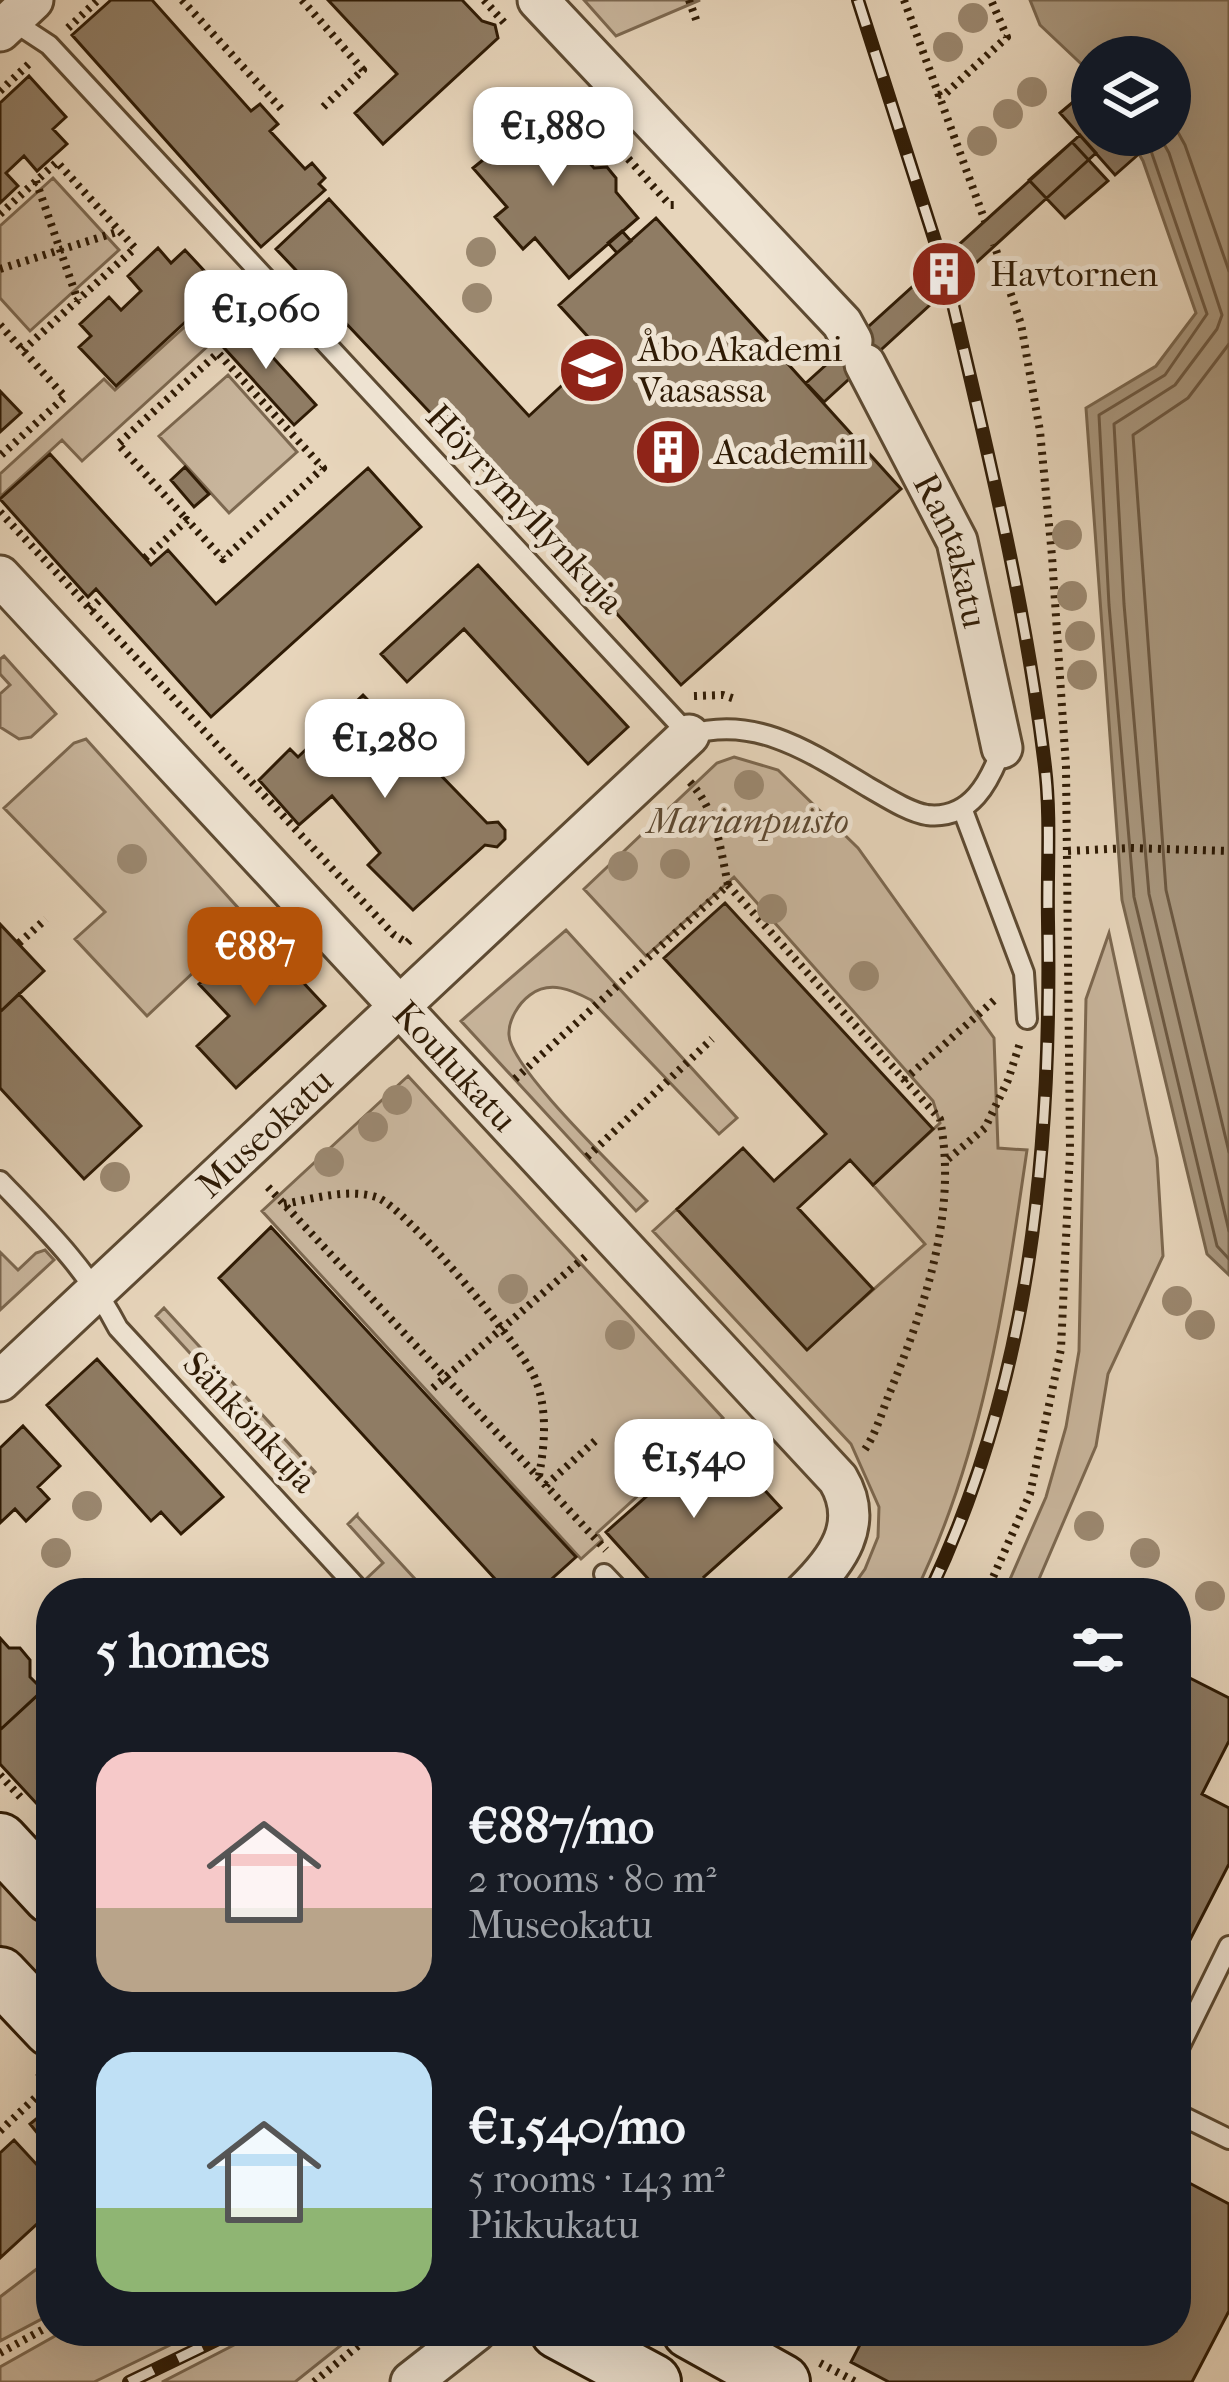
<!DOCTYPE html>
<html lang="en">
<head>
<meta charset="utf-8">
<style>
  :root { --surface:#171b24; --page:#242831; --text:#f1f3f6; --muted:#9ea1a6; --accent:#b45309 }
  body { margin:0; font-family:"IM FELL French Canon",serif; background:var(--page); color:var(--text); height:100vh; display:flex; flex-direction:column; font-size:45px; white-space:nowrap }
  * { box-sizing:border-box; margin:0 }
  p { font-size:39px; color:var(--muted) }
  .icon { flex:none; width:66px; height:66px; fill:none; stroke:currentColor; stroke-width:2; stroke-linecap:round; stroke-linejoin:round }
  .map { position:relative; flex:1; overflow:hidden }
  .side { position:absolute; left:36px; top:1578px; width:1155px; height:768px; display:flex; flex-direction:column; background:var(--surface); border-radius:48px; box-shadow:0 12px 48px #0002 }
  .side>* { flex:none }
  .tools { position:absolute; left:1071px; top:36px; display:grid; gap:24px }
  .tools a { display:grid; place-items:center; width:120px; height:120px; border-radius:50%; background:var(--surface); box-shadow:0 12px 48px #0002; font-size:60px }
  .price { position:absolute; translate:-50% -102px; padding:0 27px; border-radius:24px; background:#fff; color:#222; font-size:39px; line-height:78px; filter:drop-shadow(0 3px 6px #0008) }
  .price::after { content:''; position:absolute; left:50%; top:72px; width:36px; height:27px; margin-left:-18px; background:inherit; clip-path:polygon(0 0,100% 0,50% 100%) }
  .price.on { background:var(--accent); color:#fff }
  ul { padding:0; list-style:none }
  li { display:flex; align-items:center; gap:36px; height:300px; padding:0 60px }
  li span { display:grid; place-items:center; flex:none; width:336px; height:240px; border-radius:36px; color:#555 }
  li>.icon { margin-inline-start:auto }
  span .icon { width:144px; height:144px; fill:#fffc; stroke-width:1 }
  li b { font-size:51px }
  h2 { display:flex; justify-content:space-between; align-items:center; height:144px; padding:0 60px; font-size:51px }
  .map>svg:first-child { display:block }
  .green { fill:#c8b59c; stroke:#7c6850; stroke-width:3 }
  .water { fill:#a8967d; stroke:#78654d; stroke-width:3 }
  .lines { fill:none; stroke-linecap:round; stroke-linejoin:round }
  .shore { stroke:#6c5841; stroke-width:3 }
  .building { fill:#8f7c64; stroke:#2f1b05; stroke-width:3 }
  .lane-casing { stroke:#5d4a32; stroke-width:24 }
  .street-casing { stroke:#5d4a32; stroke-width:45 }
  .secondary-casing { stroke:#2f1b05; stroke-width:60 }
  .path { stroke:#2f1b05; stroke-width:8; stroke-dasharray:3 6; stroke-linecap:butt }
  .lane { stroke:#efe4d3; stroke-width:18 }
  .street { stroke:#efe4d3; stroke-width:39 }
  .secondary { stroke:#efe4d3; stroke-width:54 }
  .rail-casing { stroke:#2f1b05; stroke-width:14 }
  .rail { stroke:#efe4d3; stroke-width:9; stroke-dasharray:27; stroke-linecap:butt }
  .tree { fill:#9b8870 }
  .labels { text-anchor:middle; dominant-baseline:central; stroke-width:10; stroke-linejoin:round; paint-order:stroke }
  .poi-label { font-size:36px; fill:#2f1b05; stroke:#efe4d3; text-anchor:start }
  .street-label { font-size:36px; fill:#2f1b05; stroke:#efe4d3 }
  .park-label { font-size:36px; font-style:italic; fill:#5d4932; stroke:#efe4d3 }
</style>
</head>
<body>
<div class="map">
<svg width="1229" height="2382" viewBox="0 0 1229 2382">
  <rect width="100%" height="100%" fill="#e7d5bb"/>
  <filter id="stains"><feTurbulence type="fractalNoise" baseFrequency=".00167" numOctaves="4"/><feColorMatrix values="0 0 0 0 .2 0 0 0 0 .09 0 0 0 0 .02 0 0 0 .5 -.17"/></filter>
  <radialGradient id="worn" r=".72"><stop offset=".6" stop-color="#630" stop-opacity="0"/><stop offset="1" stop-color="#630" stop-opacity=".3"/></radialGradient>
  <path class="green" d="M584,0H700L616,36Z
    M53,178L119,250L30,331L0,298V226Z
    M223,292L243,314L82,461L62,440L0,497V474L104,379L115,390Z
    M228,375L297,452L229,513L159,436Z
    M4,656L56,714L31,737L19,739L0,727V694L10,685L0,674V659Z
    M86,739L249,920L147,1016L75,939L105,912L4,808L74,743Z
    M734,757L778,770L858,848L994,1038L998,1148L1027,1150C1005,1301 983,1455 915,1593H848L865,1569L878,1537L879,1507L851,1444L653,1231L677,1209L806,1349L925,1244L873,1185L940,1123L933,1101L734,877L646,956L584,889L717,763Z
    M566,930L737,1118L719,1134L591,1000C572,990 550,980 530,995C519,1003 508,1020 509,1035C510,1068 620,1172 647,1201L636,1211L461,1021Z
    M1109,933L1157,1158L1163,1256L1108,1374L1096,1446L1033,1593H1004L1046,1497L1066,1427L1079,1351L1086,999Z
    M408,1076L723,1418L597,1533L602,1540L581,1559L262,1211Z
    M45,1250L54,1260L0,1310V1252L18,1270L36,1253Z
    M164,1308L315,1472L306,1480L156,1316Z
    M357,1515V1516L428,1593H378L366,1579L383,1563L348,1524Z
    M0,1869L51,1924V1998L0,1945Z
    M51,2258V2314L0,2341V2297Z
    M64,2331H199L94,2382H0V2367Z
    M261,2331H359L295,2382H162Z"/>
  <path class="water" d="M1030,0H1229V1275L1207,1254L1122,900L1086,408L1156,366L1196,313L1143,161L1128,135H1170V57H1092V74L1040,25Z"/>
  <g class="lines">
    <path class="shore" d="M1170,118L1185,145L1229,271
      M1159,135L1169,153L1222,315L1217,329L1175,385L1114,424L1124,604L1149,894L1229,1231
      M1150,148L1207,314L1165,375L1099,415L1109,605L1134,897L1217,1246L1229,1259
      M1229,344L1188,398L1133,435L1166,890L1229,1152"/>
  </g>
  <path class="building" d="M111,0H152L251,111L260,104L278,124L270,131L305,169L312,163L325,178L319,184L325,190L261,247L72,35Z
    M328,0H462L482,21L495,25L498,38L383,144L355,113L397,74Z
    M29,76L66,117L53,129L67,144L37,171L24,156L6,173L18,186L0,203V103Z
    M1092,86V135H1140L1149,145L1115,175L1060,113Z
    M534,97L548,98L560,110L563,133L594,168L607,167L611,172L616,178V192L638,218L569,278L535,238L523,249L495,217L507,207L473,168L514,135L512,109L522,100Z
    M1080,135L1096,153L824,402L806,383Z
    M1072,142L1108,181L1065,218L1029,180Z
    M329,199L529,416L600,350L559,305L656,218L901,489L681,685L553,543L276,249Z
    M622,231L631,241L617,253L608,243Z
    M158,248L171,263L185,250L221,289L116,386L79,347L91,336L80,324L109,297L121,310L141,291L128,276Z
    M238,319L316,405L294,425L216,339Z
    M0,391L21,413L0,432Z
    M50,454L151,565L168,550L216,604L368,468L421,527L211,717L96,589L88,597L0,499Z
    M185,467L209,494L194,507L171,480Z
    M478,565L628,727L588,764L464,629L407,682L381,654Z
    M363,695L487,823L498,822L505,830V839L497,847L485,845L413,910L368,865L380,853L332,796L299,825L259,780L290,749L298,757Z
    M725,903L933,1129L873,1185L850,1160L798,1208L873,1289L807,1350L677,1209L743,1148L774,1181L826,1134L664,958Z
    M0,924L44,971L0,1012Z
    M256,932L325,1006L236,1088L197,1046L229,1016L199,984Z
    M19,994L141,1126L84,1179L0,1088V1012Z
    M271,1227L576,1557L536,1593H508L219,1278Z
    M97,1359L223,1497L181,1534L161,1512L151,1521L47,1405Z
    M23,1426L60,1466L38,1487L49,1499L26,1521L15,1509L0,1523V1448Z
    M715,1436L781,1508L704,1577L711,1585L702,1593H661L606,1532Z
    M0,1638L9,1648H20L30,1660V1677L43,1690L0,1730Z
    M1176,1671L1229,1698V1741L1202,1794L1229,1808V1864L1176,1967Z
    M51,1683V1791L37,1804L0,1764V1730Z
    M51,2107V2150L30,2124Z
    M14,2140L51,2180V2211L0,2258V2153Z
    M1176,2176L1229,2204V2311L1192,2382H889L851,2362L867,2331H918L934,2339L939,2331H1176Z"/>
  <g class="lines">
    <g class="lane-casing">
      <path id="lane" d="M11,20L49,45L689,735C756,714 813,754 868,787C884,796 908,812 927,815C971,820 990,781 1002,748
        M962,808L1024,973L1027,1019
        M0,1181C45,1228 88,1270 118,1328L362,1593
        M604,1574L622,1593
        M1176,2054L1229,1946
        M1176,2113L1229,2139"/>
    </g>
    <g class="street-casing">
      <g id="street">
        <path d="M538,0L842,323L852,341"/>
        <path d="M0,31L33,0"/>
        <path id="s1" d="M865,364L957,541L1002,748"/>
        <path id="s2" d="M0,576L838,1479C865,1524 837,1561 804,1593"/>
        <path id="s3" d="M0,1381L689,735"/>
        <path d="M411,2382L476,2331"/>
      </g>
    </g>
    <g class="secondary-casing">
      <path id="secondary" d="M0,1841L51,1896
        M0,1975L51,2029
        M558,2331L653,2382
        M690,2331L782,2382"/>
    </g>
    <path class="path" d="M182,0L285,113
      M302,0L363,70L319,111
      M484,0L507,26
      M689,0L698,25
      M904,0L985,221
      M68,28L98,0
      M0,91L31,62
      M938,95L945,94L1007,37L991,0
      M586,112L670,205H679
      M36,181L78,301
      M0,214L57,162L135,248L23,350
      M0,269L120,231
      M0,325L65,397L0,456
      M0,512L393,934L407,943L411,939
      M145,558L187,520L223,559L323,468L218,353L118,444L187,520
      M90,609L103,597
      M694,696L723,695L738,700
      M690,782C717,812 720,847 728,885
      M1068,851L1130,848L1229,851
      M19,943L46,919
      M515,1079L728,885L940,1119C958,1211 925,1306 890,1392C882,1411 876,1435 863,1452
      M904,1080L998,997
      M587,1157L712,1039
      M948,1159L985,1128L1008,1080L1020,1043
      M268,1187L606,1550
      M284,1204C312,1199 348,1188 376,1197C405,1206 519,1344 534,1376C548,1407 545,1443 539,1476
      M433,1388L586,1256
      M546,1485L595,1441
      M986,1593L1030,1494L1061,1349L1070,1150L1066,767L1052,556L1040,431L1021,324L994,244
      M0,1775L23,1800
      M38,2072L51,2084
      M0,2131L50,2084
      M0,2353L51,2325
      M820,2363L856,2382
      M314,2382L376,2331"/>
    <use href="#lane" class="lane"/>
    <use href="#street" class="street"/>
    <use href="#secondary" class="secondary"/>
    <g class="rail-casing">
      <path id="rail" d="M858,0L941,260
        M929,1593C1030,1383 1052,1151 1048,921C1047,870 1051,817 1045,767C1026,605 986,445 949,287
        M129,2382L235,2331"/>
    </g>
    <use href="#rail" class="rail"/>
  </g>
  <g class="tree">
    <circle cx="973" cy="18" r="15"/>
    <circle cx="948" cy="47" r="15"/>
    <circle cx="1032" cy="92" r="15"/>
    <circle cx="1008" cy="114" r="15"/>
    <circle cx="982" cy="141" r="15"/>
    <circle cx="481" cy="252" r="15"/>
    <circle cx="477" cy="298" r="15"/>
    <circle cx="1067" cy="535" r="15"/>
    <circle cx="1072" cy="596" r="15"/>
    <circle cx="1080" cy="636" r="15"/>
    <circle cx="1082" cy="675" r="15"/>
    <circle cx="749" cy="785" r="15"/>
    <circle cx="132" cy="859" r="15"/>
    <circle cx="675" cy="864" r="15"/>
    <circle cx="623" cy="866" r="15"/>
    <circle cx="772" cy="909" r="15"/>
    <circle cx="864" cy="976" r="15"/>
    <circle cx="397" cy="1100" r="15"/>
    <circle cx="373" cy="1127" r="15"/>
    <circle cx="329" cy="1162" r="15"/>
    <circle cx="115" cy="1177" r="15"/>
    <circle cx="513" cy="1289" r="15"/>
    <circle cx="1177" cy="1301" r="15"/>
    <circle cx="1200" cy="1325" r="15"/>
    <circle cx="620" cy="1335" r="15"/>
    <circle cx="87" cy="1506" r="15"/>
    <circle cx="1089" cy="1526" r="15"/>
    <circle cx="56" cy="1553" r="15"/>
    <circle cx="1145" cy="1553" r="15"/>
    <circle cx="1210" cy="1596" r="15"/>
  </g>
  <defs>
    <g id="building-disc" transform="scale(3.45)"><circle r="9.5" fill="#8f2418" stroke="#efe4d3"/><path d="M-4-6H4V6H1V3H-1V6H-4ZM-2.5-4.3h1.7v1.8h-1.7ZM.8-4.3h1.7v1.8H.8ZM-2.5-1h1.7V.8h-1.7ZM.8-1h1.7V.8H.8Z" fill="#fff"/></g>
    <g id="university-disc" transform="scale(3.45)"><circle r="9.5" fill="#8f2418" stroke="#efe4d3"/><path d="M0-5L7-2L0 1L-7-2ZM-4 1L0 2.5L4 1V4Q0 6-4 4Z" fill="#fff"/></g>
  </defs>
  <g fill-rule="evenodd">
    <use href="#building-disc" x="944" y="274"/>
    <use href="#university-disc" x="592" y="370"/>
    <use href="#building-disc" x="668" y="452"/>
  </g>
  <g class="labels">
    <g class="poi-label">
      <text x="990" y="274">Havtornen</text>
      <text x="638" y="349">Åbo Akademi<tspan x="638" dy="41">Vaasassa</tspan></text>
      <text x="714" y="452">Academill</text>
    </g>
    <g class="street-label">
      <text transform="translate(525 509) rotate(47)">Höyrymyllynkuja</text>
      <text stroke="none"><textPath href="#s1" startOffset="207">Rantakatu</textPath></text>
      <text stroke="none"><textPath href="#s2" startOffset="669">Koulukatu</textPath></text>
      <text stroke="none"><textPath href="#s3" startOffset="363">Museokatu</textPath></text>
      <text transform="translate(250 1422) rotate(47)">Sähkönkuja</text>
    </g>
    <g class="park-label">
      <text x="748" y="821">Marianpuisto</text>
    </g>
  </g>
  <rect width="100%" height="100%" filter="url(#stains)"/>
  <rect width="100%" height="100%" fill="url(#worn)"/>
</svg>
<div class="tools">
<a><svg class="icon" aria-label="layers" viewBox="0 0 24 24"><path d="M12 4l9 5-9 5-9-5zM3 14l9 5 9-5"/></svg></a>
</div>
<b class="price" style="left:553px;top:189px">€1,880</b>
<b class="price" style="left:266px;top:372px">€1,060</b>
<b class="price" style="left:385px;top:801px">€1,280</b>
<b class="price on" style="left:255px;top:1009px">€887</b>
<b class="price" style="left:694px;top:1521px">€1,540</b>
<section class="side">
<h2>5 homes<svg class="icon" aria-label="filters" viewBox="0 0 24 24"><path d="M4 7h16M4 17h16"/><circle cx="9" cy="7" r="2"/><circle cx="15" cy="17" r="2"/></svg></h2>
<ul>
<li><span style="background:linear-gradient(#f6c9c9 65%,#b9a48a 0)"><svg class="icon" aria-label="home" viewBox="0 0 24 24"><path d="M3 11l9-7 9 7M6 9v11h12V9"/></svg></span><div><b>€887/mo</b><p>2 rooms · 80 m²</p><p>Museokatu</p></div></li>
<li><span style="background:linear-gradient(#bfe0f5 65%,#8fb573 0)"><svg class="icon" aria-label="home" viewBox="0 0 24 24"><path d="M3 11l9-7 9 7M6 9v11h12V9"/></svg></span><div><b>€1,540/mo</b><p>5 rooms · 143 m²</p><p>Pikkukatu</p></div></li>
</ul>
</section>
</div>
</body>
</html>
